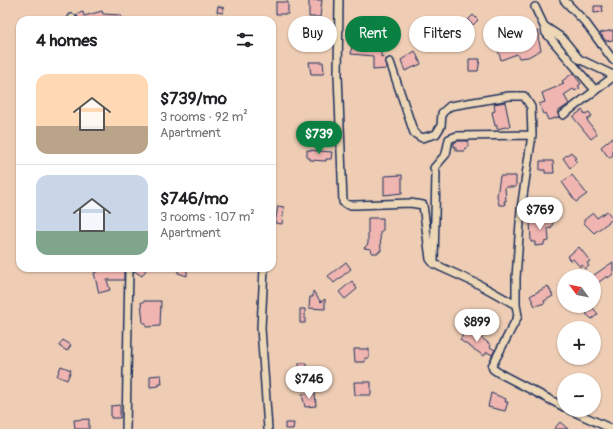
<!DOCTYPE html>
<html lang="en">
<head>
<meta charset="utf-8">
<style>
  :root { --surface:#fff; --page:#f2f2f2; --text:#202124; --muted:#757577; --line:#e0e0e0; --accent:#0b8043 }
  body { margin:0; font-family:Pangolin,sans-serif; background:var(--page); color:var(--text); height:100vh; display:flex; flex-direction:column; font-size:15px; white-space:nowrap }
  * { box-sizing:border-box; margin:0 }
  p { font-size:13px; color:var(--muted) }
  .icon { flex:none; width:22px; height:22px; fill:none; stroke:currentColor; stroke-width:2; stroke-linecap:round; stroke-linejoin:round }
  .map { position:relative; flex:1; overflow:hidden }
  .drawer { position:absolute; left:16px; top:16px; width:260px; height:256px; display:flex; flex-direction:column; background:var(--surface); border-radius:12px; box-shadow:0 1px 3px #0004 }
  .drawer>* { flex:none }
  .top-card { position:absolute; left:288px; top:16px; width:265px; height:36px; display:flex; gap:8px }
  .needle { width:26px; rotate:302deg }
  .controls { position:absolute; left:557px; top:269px; display:grid; gap:8px }
  .controls a { display:grid; place-items:center; width:44px; height:44px; border-radius:50%; background:var(--surface); box-shadow:0 1px 3px #0004; font-size:20px }
  .price { position:absolute; translate:-50% -34px; padding:0 9px; border-radius:14px; background:#fff; color:#222; font-size:13px; line-height:26px; filter:drop-shadow(0 1px 2px #0008) }
  .price::after { content:''; position:absolute; left:50%; top:24px; width:12px; height:9px; margin-left:-6px; background:inherit; clip-path:polygon(0 0,100% 0,50% 100%) }
  .price.current { background:var(--accent); color:#fff }
  ul { padding:0; list-style:none }
  li { display:flex; align-items:center; gap:12px; height:100px; padding:0 20px }
  li+li { border-top:1px solid var(--line) }
  li span { display:grid; place-items:center; flex:none; width:112px; height:80px; border-radius:12px; color:#555 }
  li>.icon { margin-inline-start:auto }
  span .icon { width:48px; height:48px; fill:#fffc; stroke-width:1 }
  li b { font-size:17px }
  h2 { display:flex; justify-content:space-between; align-items:center; height:48px; padding:0 20px; font-size:17px }
  .chip { padding:0 14px; border-radius:18px; background:var(--surface); box-shadow:0 1px 3px #0004; font-size:14px; line-height:36px }
  .chip.current { background:var(--accent); color:#fff }
  .map>svg:first-child { display:block }
  .building { fill:#f0b5b0; stroke:#1b2f5e }
  .lines { fill:none; stroke-linecap:round; stroke-linejoin:round }
  .street-casing { stroke:#1b2f5e; stroke-width:10 }
  .street { stroke:#edd7b6; stroke-width:7 }
</style>
</head>
<body>
<div class="map">
<svg width="613" height="429" viewBox="0 0 613 429">
  <rect width="100%" height="100%" fill="#eecdb4"/>
  <filter id="ink" filterUnits="userSpaceOnUse"><feTurbulence type="fractalNoise" baseFrequency=".025" numOctaves="2"/><feDisplacementMap in="SourceGraphic" scale="8" xChannelSelector="R" yChannelSelector="G"/><feConvolveMatrix kernelMatrix="1 2 1 2 8 2 1 2 1" color-interpolation-filters="sRGB"/></filter>
  <g filter="url(#ink)">
    <path class="building" d="M309,0H322L320,17H309Z
      M276,2H288V14H276Z
      M218,6L224,8L223,13L217,12Z
      M594,6H602L603,12L594,13Z
      M102,11L103,14L121,15V20H78L77,14L83,12L84,16Z
      M473,15L478,20L473,25L468,20Z
      M385,19L389,29L376,34L373,25Z
      M613,30V40L606,41L600,33Z
      M538,31L540,36L538,37L541,50L528,57L519,58L517,54L501,60L496,43L504,40L505,43Z
      M359,35L376,36L381,50V57L384,56L385,60L386,69L373,70V56L351,54L352,42H359Z
      M415,51L421,64L405,71L401,60Z
      M469,59H480L478,71H469Z
      M309,62H323L324,72L323,74H311Z
      M573,73L581,84L578,86L580,88L575,91L573,89L564,95L569,104L557,112L559,117L548,120L545,113L543,114L539,104L545,102L542,93L564,84L562,81Z
      M505,102L510,126L497,129V125L495,126L492,112L495,111L494,104Z
      M582,110L585,114L589,112L592,116L587,120L597,134L591,139L573,117Z
      M613,137V155L609,158L601,147Z
      M457,141H468V148H465V151H456V147H454V143Z
      M307,150L332,152L331,159H326V161L310,160V158H307Z
      M571,152L576,158L574,159L577,162L570,168L563,158Z
      M540,161H553L554,173H545V170H540Z
      M402,175V193L384,195V176Z
      M572,175L587,194L576,202L562,182Z
      M500,176H516V187H505L506,201H504L505,205H499L497,196Z
      M278,206L284,207L282,224L275,223Z
      M607,211L613,219L594,233L584,223V220L593,213L597,218Z
      M368,218H383V230L380,232L381,251H379V253H372L371,249L364,248L368,244Z
      M554,219L551,229L548,228L549,241L544,242V245L535,246V242H531L530,221Z
      M579,247L590,261L587,263L589,266L585,269L582,265L580,267L573,259L571,261L567,257Z
      M346,262L351,269L334,283L328,276Z
      M613,262V274L608,278L607,276L594,286V275Z
      M105,268H124V280H107L110,290L99,293L94,273Z
      M134,268H147L142,276L134,271Z
      M178,268H187V276L178,273Z
      M352,281L357,289L345,299L339,292Z
      M548,286L553,296L544,301L545,303L535,306L530,296Z
      M313,291L321,302L325,299V309L309,308L310,297H313Z
      M144,301H161L160,326L146,327V323H143L141,302H144Z
      M593,308L598,314L592,319L586,314Z
      M300,309H305V323H300Z
      M467,327L491,345L490,347L495,350L492,355L487,352L484,356L460,340Z
      M63,340L71,345L67,351L59,346Z
      M354,349H369V358H365V362H355Z
      M299,363H307V377H300Z
      M61,366L71,370L67,380L57,376Z
      M161,375L162,384H159V386L150,387V376Z
      M354,382H371V395H355Z
      M315,393L316,406L305,407L302,394Z
      M491,393L506,399L505,402H508L505,411L488,407Z
      M120,405V418H111V406Z
      M89,419V429H75L74,420Z
      M560,422L568,429H554Z
      M285,423H294L293,429H285Z"/>
    <g class="lines">
      <g class="street-casing">
        <path id="street" d="M339,0L338,75L343,202L348,205H356L410,203L423,205L430,259L434,264L480,285L516,305
          M564,0L585,22L613,60
          M535,7L544,26L562,38L579,59L613,75
          M72,18L73,20
          M544,26L546,33L595,90
          M390,62L414,133L422,138L436,134L441,126L442,113L450,106L509,96H524L531,107L532,135L521,209L516,278V305L518,316L492,366L493,369L499,373L564,407
          M563,115L613,77
          M434,262L436,173L434,168L446,154L449,139L457,136L532,135
          M264,268L261,328L268,429
          M570,410L612,429
          M126,429L129,268"/>
      </g>
      <use href="#street" class="street"/>
    </g>
  </g>
</svg>
<div class="controls">
<a><svg class="needle" viewBox="-14 -14 28 28"><path d="M0-13l5 13h-10z" fill="#e53935"/><path d="M0 13l5-13h-10z" fill="#757577"/></svg></a>
<a>+</a>
<a>−</a>
</div>
<b class="price current" style="left:319px;top:155px">$739</b>
<b class="price" style="left:540px;top:231px">$769</b>
<b class="price" style="left:477px;top:343px">$899</b>
<b class="price" style="left:309px;top:400px">$746</b>
<div class="top-card">
<a class="chip">Buy</a>
<a class="chip current">Rent</a>
<a class="chip">Filters</a>
<a class="chip">New</a>
</div>
<section class="drawer">
<h2>4 homes<svg class="icon" aria-label="filters" viewBox="0 0 24 24"><path d="M4 7h16M4 17h16"/><circle cx="9" cy="7" r="2"/><circle cx="15" cy="17" r="2"/></svg></h2>
<ul>
<li><span style="background:linear-gradient(#ffd9b3 65%,#b9a48a 0)"><svg class="icon" aria-label="home" viewBox="0 0 24 24"><path d="M3 11l9-7 9 7M6 9v11h12V9"/></svg></span><div><b>$739/mo</b><p>3 rooms · 92 m²</p><p>Apartment</p></div></li>
<li><span style="background:linear-gradient(#c9d6e8 70%,#7fa58c 0)"><svg class="icon" aria-label="home" viewBox="0 0 24 24"><path d="M3 11l9-7 9 7M6 9v11h12V9"/></svg></span><div><b>$746/mo</b><p>3 rooms · 107 m²</p><p>Apartment</p></div></li>
</ul>
</section>
</div>
</body>
</html>
